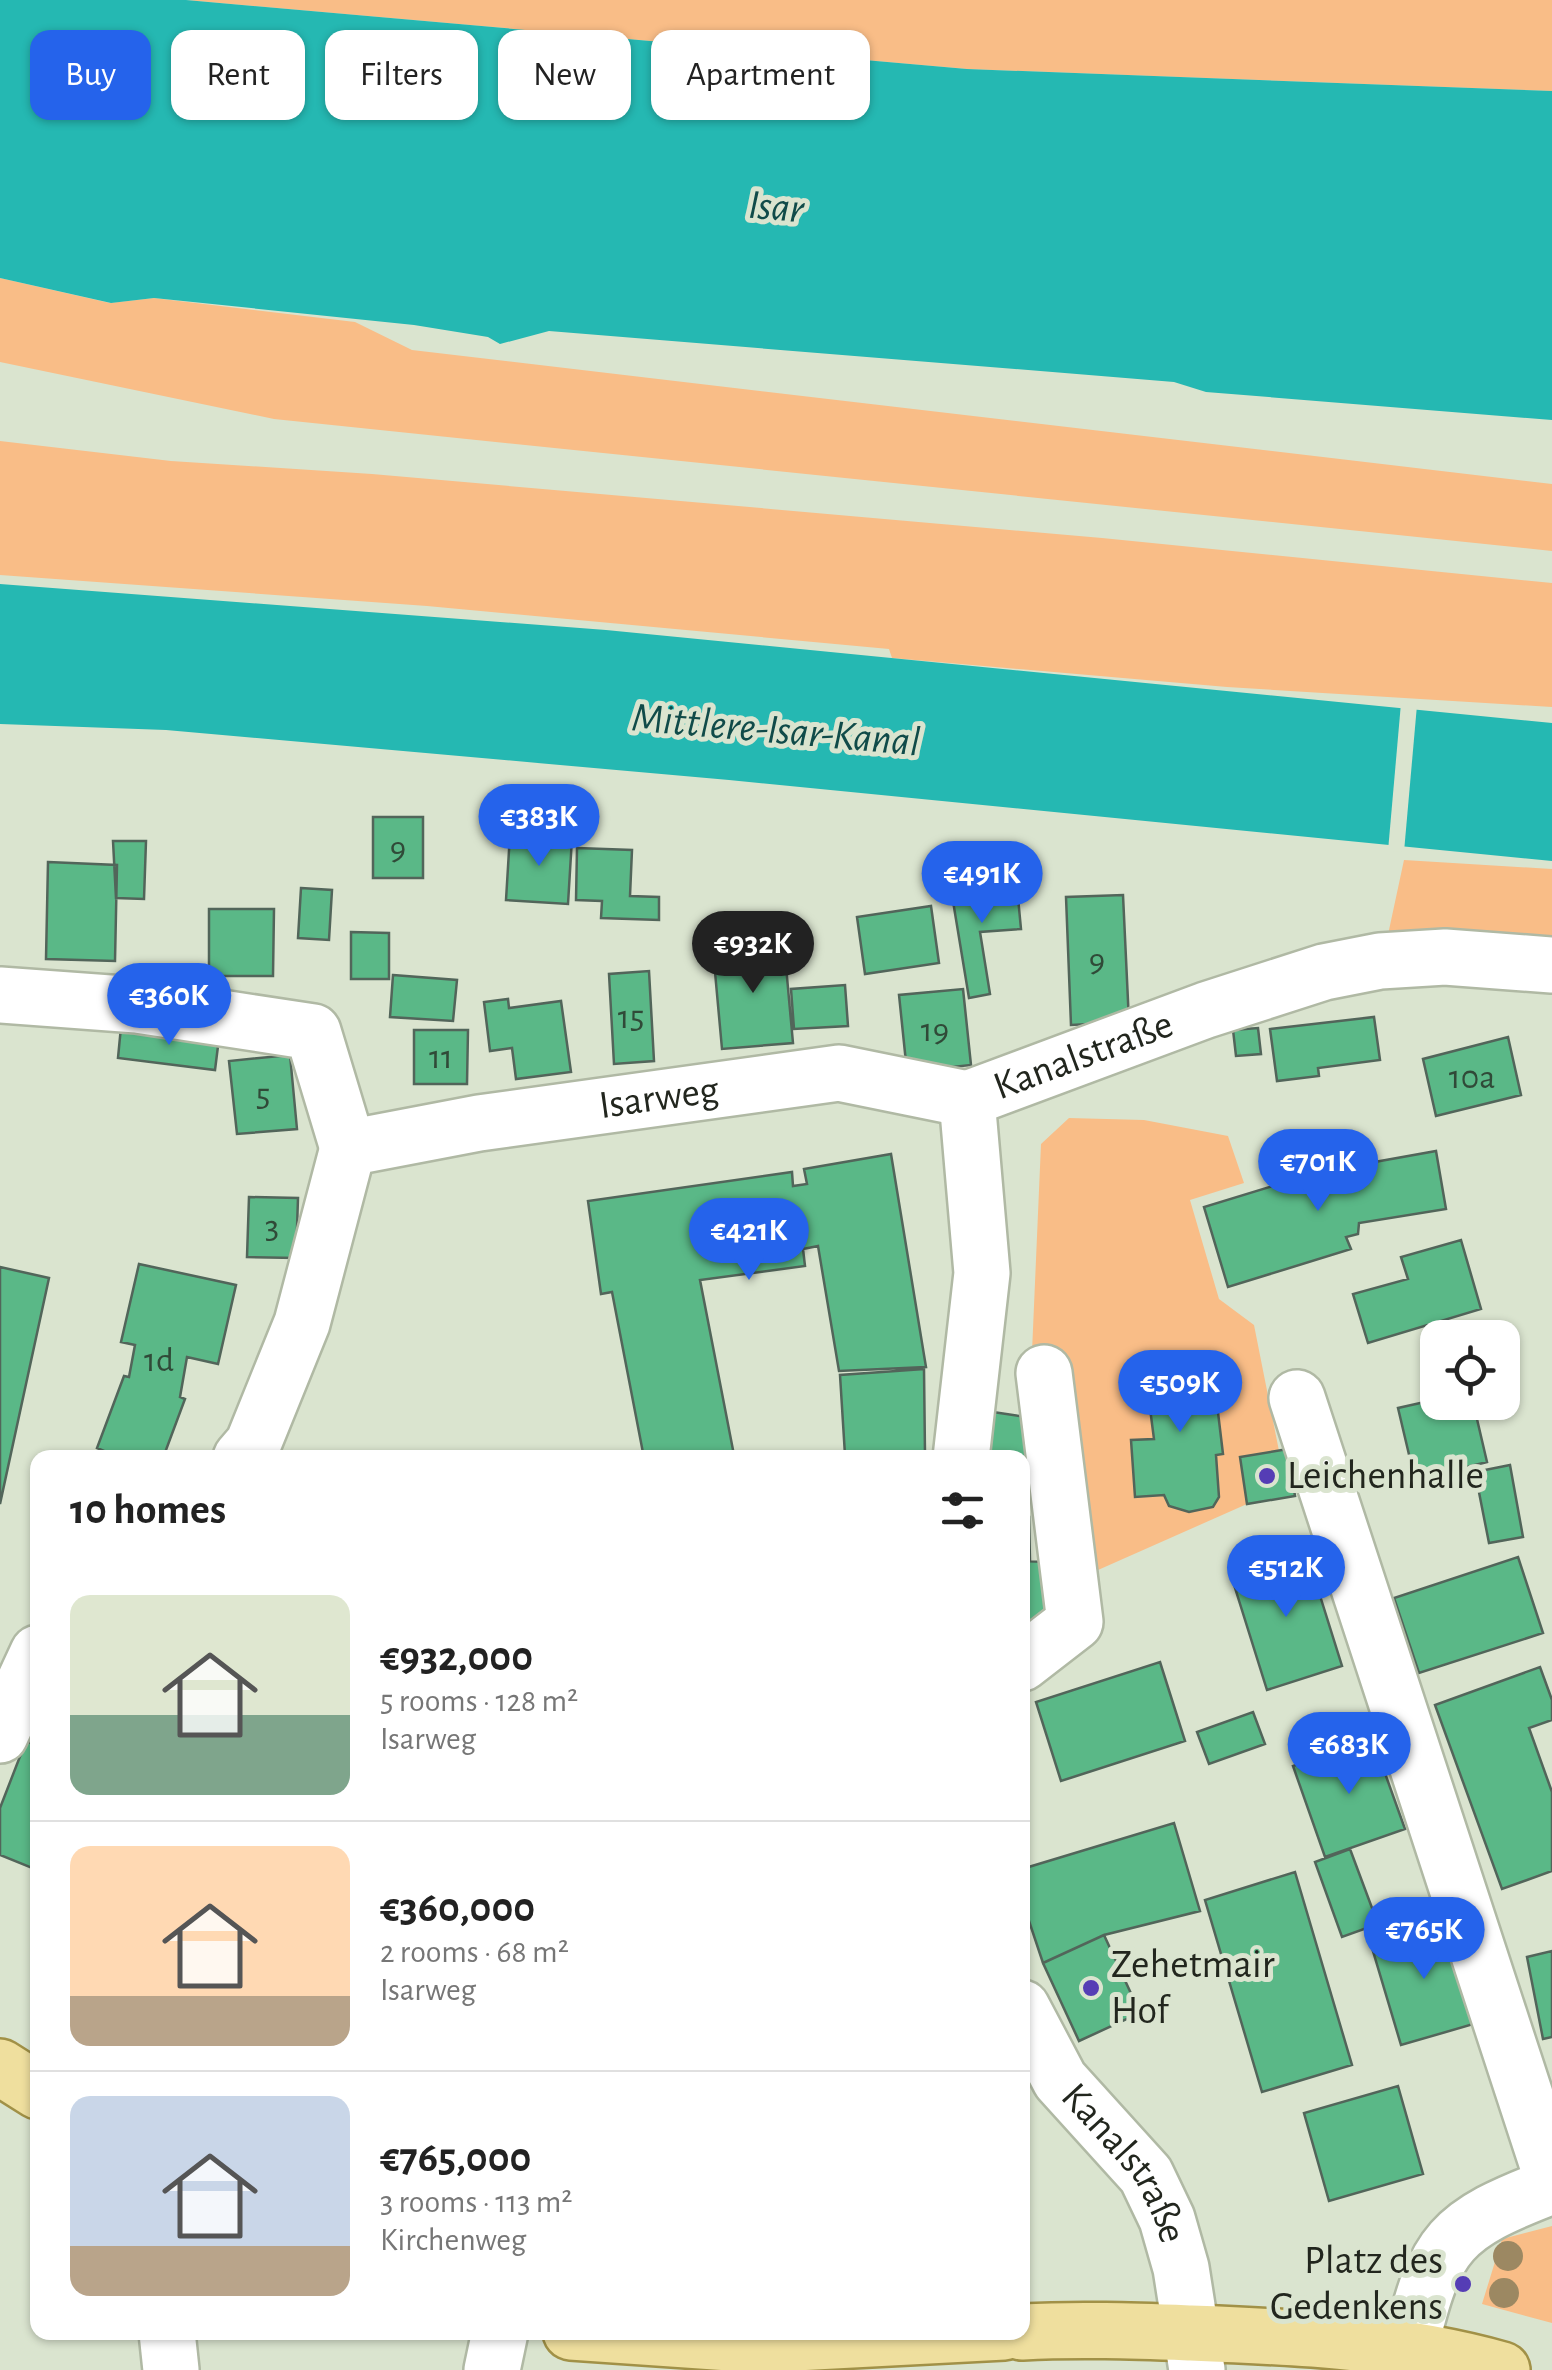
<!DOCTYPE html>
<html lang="en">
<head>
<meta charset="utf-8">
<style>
  :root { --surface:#fff; --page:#f2f2f2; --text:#222; --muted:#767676; --line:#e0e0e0; --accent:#2563eb }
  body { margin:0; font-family:"Alegreya Sans",sans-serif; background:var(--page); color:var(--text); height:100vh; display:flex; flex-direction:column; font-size:38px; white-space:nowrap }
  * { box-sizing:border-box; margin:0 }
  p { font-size:32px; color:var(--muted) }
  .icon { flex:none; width:55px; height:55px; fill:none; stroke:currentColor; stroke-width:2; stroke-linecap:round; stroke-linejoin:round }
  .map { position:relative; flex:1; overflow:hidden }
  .details { position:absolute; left:30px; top:1450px; width:1000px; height:890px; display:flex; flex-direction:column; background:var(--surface); border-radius:20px; box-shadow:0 2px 8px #0004 }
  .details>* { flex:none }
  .banner { position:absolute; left:30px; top:30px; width:1000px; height:90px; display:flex; gap:20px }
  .tools { position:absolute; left:1420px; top:1320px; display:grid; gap:20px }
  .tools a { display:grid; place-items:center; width:100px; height:100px; border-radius:20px; background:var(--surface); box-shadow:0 2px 8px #0004; font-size:50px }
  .price { position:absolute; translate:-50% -85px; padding:0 22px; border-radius:35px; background:var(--accent); color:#fff; font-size:32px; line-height:65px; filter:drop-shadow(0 2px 5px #0008) }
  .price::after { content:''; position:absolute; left:50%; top:60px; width:30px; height:22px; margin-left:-15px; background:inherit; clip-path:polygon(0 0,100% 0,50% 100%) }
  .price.on { background:#222; color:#fff }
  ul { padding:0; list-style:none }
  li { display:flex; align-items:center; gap:30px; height:250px; padding:0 40px }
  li+li { border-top:2px solid var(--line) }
  li span { display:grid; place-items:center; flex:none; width:280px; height:200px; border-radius:20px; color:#555 }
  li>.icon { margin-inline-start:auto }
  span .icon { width:120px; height:120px; fill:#fffc; stroke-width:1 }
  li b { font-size:42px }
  h2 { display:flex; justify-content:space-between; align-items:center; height:120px; padding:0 40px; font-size:42px }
  .tag { padding:0 35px; border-radius:20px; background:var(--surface); box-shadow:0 2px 8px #0004; font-size:35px; line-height:90px }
  .tag.on { background:var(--accent); color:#fff }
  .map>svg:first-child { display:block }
  .green { fill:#f9bd87 }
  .water { fill:#25b8b2 }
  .pier { fill:#dae4cf }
  .building { fill:#5ab887; stroke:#52655a; stroke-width:2.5 }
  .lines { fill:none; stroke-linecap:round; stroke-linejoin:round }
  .minor-casing { stroke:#b0b9a4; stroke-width:60 }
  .major-casing { stroke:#a19147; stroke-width:60 }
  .minor { stroke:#fff; stroke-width:55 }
  .major { stroke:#efdf9e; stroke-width:55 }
  .tree { fill:#9c8862 }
  .poi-dot { fill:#553db5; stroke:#dae4cf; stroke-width:4 }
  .labels { text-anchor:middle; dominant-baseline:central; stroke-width:10; stroke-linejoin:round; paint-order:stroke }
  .number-label { font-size:35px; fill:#304a38 }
  .street-label { font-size:40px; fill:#22261e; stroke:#dae4cf }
  .poi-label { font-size:40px; fill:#22261e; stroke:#dae4cf; text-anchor:start }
  .water-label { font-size:42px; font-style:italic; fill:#104b49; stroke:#dae4cf }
</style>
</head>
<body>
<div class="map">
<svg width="1552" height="2370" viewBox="0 0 1552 2370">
  <rect width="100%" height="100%" fill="#dae4cf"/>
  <path class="green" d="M186,0H1552V91L967,69Z
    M0,278L110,303L154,298L355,322L412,350L1552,484V551L274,419L0,362Z
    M0,441L171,461L372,474L1102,538L1552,583V707L1227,687L892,658L889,649L427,606L0,575Z
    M1404,860L1552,869V948L1386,944Z
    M1069,1118L1144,1120L1228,1136L1244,1183L1190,1200L1219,1299L1254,1325L1279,1451L1240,1457L1247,1504L1080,1578L1031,1375L1041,1144Z
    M1552,2226V2323L1482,2304L1502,2239Z"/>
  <path class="water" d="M0,0H186L967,69L1552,91V420L1206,392L1174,382L549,331L500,344L488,337L414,325L154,298L111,303L0,278Z
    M0,584L606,630L1552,723V861L729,780L166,730L0,724Z"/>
  <path class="pier" d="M1401,703L1417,705L1404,852L1388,851Z"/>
  <path class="building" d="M373,817H423V878H373Z
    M510,834L572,838L568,904L506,900Z
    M113,841H146L144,899L116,898Z
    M577,848L632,850L630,896L659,897V920L601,918L602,901L576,900Z
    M48,862L117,865L115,961L46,959Z
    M972,879L973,889L1017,887L1021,929L980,932L990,994L969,998L950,883Z
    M301,888L332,890L329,940L298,938Z
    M1123,895L1129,1022L1071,1025L1066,897Z
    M931,906L939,963L865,974L857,917Z
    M209,909H274L273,976H209Z
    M351,932L389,933V979H351Z
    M784,944L793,1043L722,1049L713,950Z
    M649,971L654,1061L614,1064L609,974Z
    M393,975L457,980L453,1021L390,1017Z
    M845,985L848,1026L794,1029L791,989Z
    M963,989L971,1065L907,1072L899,995Z
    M508,999L509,1008L561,1001L571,1072L516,1079L512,1048L490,1051L484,1002Z
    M1374,1017L1380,1060L1318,1068L1319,1076L1277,1081L1270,1029Z
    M121,1027L219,1038L215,1070L118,1058Z
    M1258,1028L1261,1054L1236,1056L1233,1030Z
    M414,1030H468L467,1084H414Z
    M1508,1037L1521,1095L1436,1116L1423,1059Z
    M290,1055L297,1129L237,1134L229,1061Z
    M1436,1151L1446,1209L1359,1223L1358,1234L1346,1237L1351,1249L1228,1287L1204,1207L1319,1172Z
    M891,1154L926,1367L839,1371L818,1246L803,1249L805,1266L700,1280L734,1455L644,1458L612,1292L601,1294L588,1201L792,1172L793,1186L807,1184L804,1169Z
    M249,1197L298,1198L296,1258L247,1257Z
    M1461,1240L1481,1309L1368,1343L1353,1294L1408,1279L1401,1257Z
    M139,1264L236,1285L218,1364L187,1357L180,1397L185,1399L163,1458H120L97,1448L124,1376L129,1377L135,1345L121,1342Z
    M0,1267L49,1278L0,1504Z
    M1211,1354L1223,1454L1216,1455L1219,1497L1213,1507L1189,1512L1169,1506L1164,1495L1135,1497L1131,1440L1154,1439L1144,1362Z
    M924,1369L925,1454L845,1455L840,1375Z
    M1438,1399L1473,1402L1487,1462L1415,1480L1398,1408Z
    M993,1412L1033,1418L1023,1487L1022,1458H987Z
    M1288,1449L1295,1496L1247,1504L1240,1457Z
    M1510,1465L1523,1537L1489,1543L1475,1472Z
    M1022,1517H1029L1030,1561H1022Z
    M1306,1551L1342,1666L1267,1690L1231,1575Z
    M1518,1557L1543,1633L1419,1673L1394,1598Z
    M1022,1561L1048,1562V1628H1022Z
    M1160,1662L1185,1741L1061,1781L1036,1702Z
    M1540,1667L1552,1700V1720L1529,1728L1552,1792V1871L1502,1889L1435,1705Z
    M1253,1712L1265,1744L1209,1764L1197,1732Z
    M1372,1737L1405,1829L1325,1857L1293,1766Z
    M26,1741L38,1746L37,1870L0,1855V1808Z
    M1174,1823L1200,1911L1104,1935L1043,1963L1022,1900V1869Z
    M1350,1849L1378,1924L1342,1937L1315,1862Z
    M1295,1872L1352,2065L1262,2092L1205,1900Z
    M1446,1919L1477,2023L1401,2045L1370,1941Z
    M1104,1935L1140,2013L1079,2041L1043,1963Z
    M1552,1951V2037L1543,2039L1527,1957Z
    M1398,2086L1423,2174L1329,2201L1304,2113Z"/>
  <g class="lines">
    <g class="minor-casing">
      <g id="minor">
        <path d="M0,995L137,1005L313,1032L348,1148"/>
        <path d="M1297,1398L1552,2178"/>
        <path id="s1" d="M241,1458L253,1444L302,1323L348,1148L479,1123L839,1073L967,1099"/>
        <path id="s2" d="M961,1458L982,1273L967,1099L1206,1010L1324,972L1380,961L1445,957L1552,965"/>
        <path d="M1022,1663L1075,1622L1044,1373"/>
        <path d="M0,1735L38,1653"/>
        <path id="s3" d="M1022,2008L1060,2080L1146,2175L1167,2219L1181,2268L1197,2370"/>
        <path d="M167,2332L171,2370"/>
        <path d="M1410,2348C1435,2241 1450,2225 1552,2186"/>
        <path d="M492,2370L500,2332"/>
      </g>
    </g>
    <g class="major-casing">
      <path id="major" d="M0,2067L38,2091
        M571,2332L758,2345L1004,2332
        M1022,2332C1079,2329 1134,2331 1191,2333C1296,2337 1400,2341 1502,2370"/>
    </g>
    <use href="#minor" class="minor"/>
    <use href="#major" class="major"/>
  </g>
  <g class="tree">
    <circle cx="1508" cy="2256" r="15"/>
    <circle cx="1504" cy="2293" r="15"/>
  </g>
  <g class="poi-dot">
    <circle cx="1267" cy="1476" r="10"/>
    <circle cx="1091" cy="1988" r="10"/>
    <circle cx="1463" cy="2284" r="10"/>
  </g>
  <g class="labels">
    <g class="number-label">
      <text x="398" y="848">9</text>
      <text x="1097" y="960">9</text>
      <text x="631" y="1017">15</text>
      <text x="935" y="1030">19</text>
      <text x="441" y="1057">11</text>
      <text x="1472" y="1077">10a</text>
      <text x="263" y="1095">5</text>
      <text x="272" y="1227">3</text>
      <text x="159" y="1360">1d</text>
    </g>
    <g class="street-label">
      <text stroke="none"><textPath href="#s2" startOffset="485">Kanalstraße</textPath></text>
      <text stroke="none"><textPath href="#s1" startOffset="645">Isarweg</textPath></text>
      <text stroke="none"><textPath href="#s3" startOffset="188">Kanalstraße</textPath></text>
    </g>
    <g class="poi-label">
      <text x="1287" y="1476">Leichenhalle</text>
      <text x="1111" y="1965">Zehetmair<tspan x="1111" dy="46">Hof</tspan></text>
      <text x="1443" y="2261" text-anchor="end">Platz des<tspan x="1443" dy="46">Gedenkens</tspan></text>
    </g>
    <g class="water-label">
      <text transform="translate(776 207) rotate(5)">Isar</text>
      <text transform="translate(776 730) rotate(5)">Mittlere-Isar-Kanal</text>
    </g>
  </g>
</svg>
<div class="tools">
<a><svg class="icon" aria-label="locate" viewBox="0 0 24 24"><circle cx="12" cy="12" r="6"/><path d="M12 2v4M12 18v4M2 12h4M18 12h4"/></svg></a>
</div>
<b class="price" style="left:539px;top:869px">€383K</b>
<b class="price" style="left:982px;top:926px">€491K</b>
<b class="price on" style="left:753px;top:996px">€932K</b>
<b class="price" style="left:169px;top:1048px">€360K</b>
<b class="price" style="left:1318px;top:1214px">€701K</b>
<b class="price" style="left:749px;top:1283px">€421K</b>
<b class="price" style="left:1180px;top:1435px">€509K</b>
<b class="price" style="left:1286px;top:1620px">€512K</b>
<b class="price" style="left:1349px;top:1797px">€683K</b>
<b class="price" style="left:1424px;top:1982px">€765K</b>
<div class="banner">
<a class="tag on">Buy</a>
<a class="tag">Rent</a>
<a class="tag">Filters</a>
<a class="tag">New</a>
<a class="tag">Apartment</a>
</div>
<section class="details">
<h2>10 homes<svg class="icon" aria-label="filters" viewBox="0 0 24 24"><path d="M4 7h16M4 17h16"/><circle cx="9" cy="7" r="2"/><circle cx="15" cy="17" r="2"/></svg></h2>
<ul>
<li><span style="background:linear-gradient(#dfe7d0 60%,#7fa58c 0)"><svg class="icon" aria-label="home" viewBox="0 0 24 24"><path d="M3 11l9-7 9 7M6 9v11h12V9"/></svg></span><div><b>€932,000</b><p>5 rooms · 128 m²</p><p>Isarweg</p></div></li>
<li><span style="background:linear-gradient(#ffd9b3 75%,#b9a48a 0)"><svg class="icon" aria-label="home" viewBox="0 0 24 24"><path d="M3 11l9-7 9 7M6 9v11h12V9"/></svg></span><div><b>€360,000</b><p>2 rooms · 68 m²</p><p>Isarweg</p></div></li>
<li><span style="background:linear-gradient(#c9d6e8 75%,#b9a48a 0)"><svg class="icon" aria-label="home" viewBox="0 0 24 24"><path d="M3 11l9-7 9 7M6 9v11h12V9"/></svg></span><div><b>€765,000</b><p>3 rooms · 113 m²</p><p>Kirchenweg</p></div></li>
</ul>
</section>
</div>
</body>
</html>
